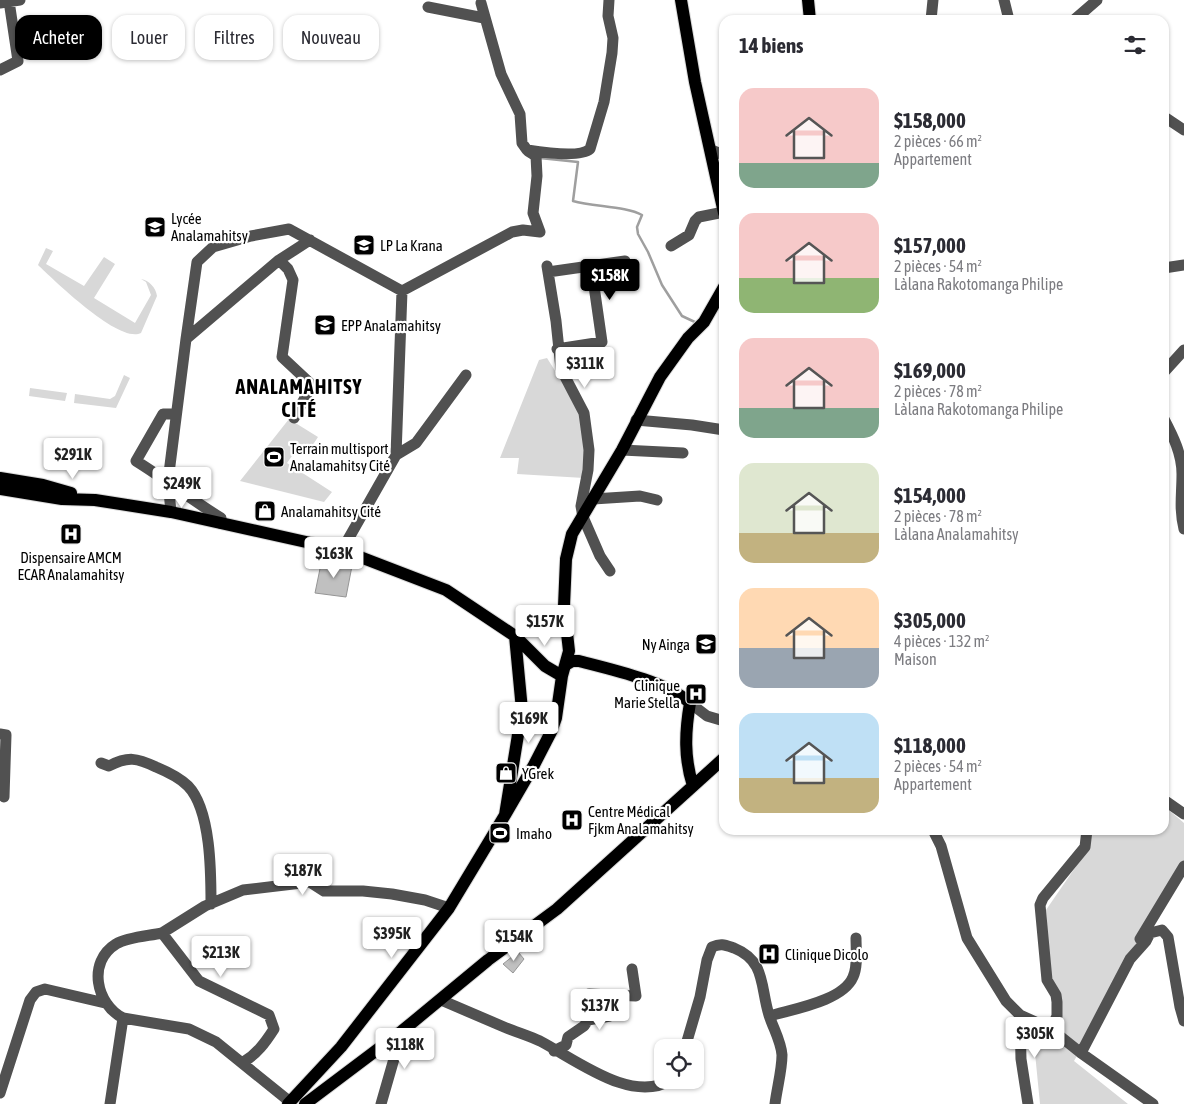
<!DOCTYPE html>
<html lang="fr">
<head>
<meta charset="utf-8">
<style>
  :root { --surface:#fff; --page:#f2f2f3; --text:#2b2b33; --muted:#7c7c81; --accent:#000 }
  body { margin:0; font-family:"Asap Condensed",sans-serif; background:var(--page); color:var(--text); height:100vh; display:flex; flex-direction:column; font-size:19px; white-space:nowrap }
  * { box-sizing:border-box; margin:0 }
  p { font-size:16px; color:var(--muted) }
  .icon { flex:none; width:28px; height:28px; fill:none; stroke:currentColor; stroke-width:2; stroke-linecap:round; stroke-linejoin:round }
  .map { position:relative; flex:1; overflow:hidden }
  .drawer { position:absolute; left:719px; top:15px; width:450px; height:820px; display:flex; flex-direction:column; background:var(--surface); border-radius:15px; box-shadow:0 1px 4px #0004 }
  .drawer>* { flex:none }
  .hud { position:absolute; left:15px; top:15px; width:475px; height:45px; display:flex; gap:10px }
  .controls { position:absolute; left:654px; top:1039px; display:grid; gap:10px }
  .controls a { display:grid; place-items:center; width:50px; height:50px; border-radius:10px; background:var(--surface); box-shadow:0 1px 4px #0004; font-size:25px }
  .price { position:absolute; translate:-50% -42px; padding:0 11px; border-radius:5px; background:#fff; color:#222; font-size:16px; line-height:32px; filter:drop-shadow(0 1px 2px #0008) }
  .price::after { content:''; position:absolute; left:50%; top:30px; width:15px; height:11px; margin-left:-8px; background:inherit; clip-path:polygon(0 0,100% 0,50% 100%) }
  .price.current { background:var(--accent); color:#fff }
  ul { padding:0; list-style:none }
  li { display:flex; align-items:center; gap:15px; height:125px; padding:0 20px }
  li span { display:grid; place-items:center; flex:none; width:140px; height:100px; border-radius:15px; color:#555 }
  li>.icon { margin-inline-start:auto }
  span .icon { width:60px; height:60px; fill:#fffc; stroke-width:1 }
  li b { font-size:21px }
  h2 { display:flex; justify-content:space-between; align-items:center; height:60px; padding:0 20px; font-size:21px }
  .chip { padding:0 18px; border-radius:15px; background:var(--surface); box-shadow:0 1px 4px #0004; font-size:18px; line-height:45px }
  .chip.current { background:var(--accent); color:#fff }
  .map>svg:first-child { display:block }
  .green { fill:#d8d8d8 }
  .lines { fill:none; stroke-linecap:round; stroke-linejoin:round }
  .stream { stroke:#9f9f9f; stroke-width:2.5 }
  .building { fill:#c0c0c0; stroke:#959595 }
  .major-casing { stroke:#dbdbdb; stroke-width:14 }
  .minor { stroke:#515151; stroke-width:11 }
  .major { stroke:#000; stroke-width:12 }
  .labels { text-anchor:middle; dominant-baseline:central; stroke-width:4.5; stroke-linejoin:round; paint-order:stroke }
  .poi-label { font-size:15px; fill:#000; stroke:#fff; text-anchor:start }
  .district-label { font-size:20px; font-weight:bold; letter-spacing:1px; fill:#000; stroke:#fff }
</style>
</head>
<body>
<div class="map">
<svg width="1184" height="1104" viewBox="0 0 1184 1104">
  <rect width="100%" height="100%" fill="#fff"/>
  <path class="green" d="M46,248L53,251L46,264L84,286L104,257L115,264L94,298L135,323L151,295L146,282L141,279C149,280 156,288 157,296L141,333C119,344 54,280 38,265Z
    M547,358L581,412L585,444L584,478L517,474L519,458H500L539,360Z
    M124,375L130,378L116,408L74,403L75,394L110,399L115,396Z
    M30,388L67,393L65,401L29,396Z
    M289,419L318,437L308,452L299,446L287,463L332,492L324,502L240,481Z
    M1164,806L1184,823V867L1141,933L1113,993L1074,1061L1128,1104H1040L1035,1053L1046,1042L1059,1011L1048,960L1046,910L1090,846V830H1164Z"/>
  <g class="lines">
    <path class="stream" d="M540,158L578,162L573,201C593,207 626,206 642,215L637,227L638,234L648,252L662,285L682,316L697,323"/>
  </g>
  <path class="building" d="M322,559L352,566L346,597L315,593Z
    M518,952L524,959L513,973L503,964Z"/>
  <g class="lines">
    <g class="major-casing">
      <path id="major" d="M681,0L695,82L724,213
        M808,0L810,20
        M0,478L43,485L71,493
        M0,489L62,499L95,500L171,512L342,550L446,590L515,636L545,666L562,676
        M567,664L572,661H579C610,669 668,682 690,703C685,732 684,758 693,786
        M505,815L534,765L551,732L556,718L562,676L569,651L564,606L566,559L572,534L622,450L660,377L688,338L704,322L724,287
        M288,1104L341,1047L449,908L505,815L522,710L515,636
        M305,1104L402,1031L488,960L557,909L724,758"/>
    </g>
    <path class="minor" d="M1004,0L1009,20
      M0,3L20,0
      M481,3L501,74L520,114L522,143L527,150C540,152 580,158 590,149L604,102L612,53L613,38L608,16L609,0
      M428,7L484,18
      M931,20L933,0
      M1074,20L1097,0
      M0,70L18,61L9,1
      M1166,118L1184,130
      M711,150L724,155
      M671,246L689,235L695,221L699,217L724,212
      M279,260L288,269L293,280L282,357L312,385L294,418
      M547,266L556,321L561,369L584,413L589,450L588,470L581,506L583,517L600,556L610,571
      M1164,268L1184,265
      M548,272L625,261
      M402,291L512,232L523,230L540,232L533,213L537,176L536,156L528,151
      M186,339L197,262L213,247L251,236L289,229L402,291L396,455L342,550
      M557,349L602,342L591,265
      M1164,372L1184,350
      M176,414H163L136,461C165,479 192,500 221,518L220,523
      M1164,419C1173,436 1182,454 1182,474C1182,495 1179,508 1184,529
      M636,420L692,425L724,430
      M622,450L683,453
      M396,455L416,443L466,375
      M593,499L640,496L657,500
      M171,512L168,481L186,339L279,260L310,240
      M690,703L707,716L724,721
      M0,734L6,735L4,797
      M101,763L109,766C128,756 137,758 156,767C168,772 179,777 188,786C211,810 211,873 211,904
      M1164,800L1184,814
      M933,830L941,846L967,938L1006,1001L1020,1015L1051,1029L1081,1053L1153,1104
      M162,933L205,906L243,890L310,882L324,891H363L392,894L425,900L449,908
      M1140,939L1184,866
      M589,994L636,996L632,969
      M441,1000C462,1009 483,1018 504,1027C516,1032 529,1036 540,1041C578,1061 632,1104 671,1080
      M1020,1015L1021,1059L1028,1104
      M770,1016C793,1009 843,1001 853,977C858,967 856,950 856,938
      M123,1018C96,1004 87,962 116,944C128,937 148,936 162,933L199,981L269,1015L274,1029C265,1043 257,1054 242,1063
      M1051,1029L1057,1016V1002L1056,995L1047,980L1040,905L1043,898L1085,847L1087,830
      M685,1048L700,997L707,960L712,947C721,943 725,945 734,948C766,961 760,986 769,1015C773,1028 781,1041 782,1055C782,1070 777,1088 775,1104
      M554,1051L566,1045L568,1037L584,1026L588,1020L610,1016L612,1013L608,995
      M1081,1053L1130,959L1146,941L1150,933L1162,930L1168,937L1180,1007L1184,1021
      M0,1093L30,1000L36,992L45,989L105,1003
      M110,1104L123,1018L189,1029L216,1042L289,1101
      M381,1104L402,1031"/>
    <use href="#major" class="major"/>
  </g>
  <defs>
    <g id="school-square" transform="scale(1.125)"><rect x="-9" y="-9" width="18" height="18" rx="4" fill="#000" stroke="#fff"/><path d="M0-5L7-2L0 1L-7-2ZM-4 1L0 2.5L4 1V4Q0 6-4 4Z" fill="#fff"/></g>
    <g id="stadium-square" transform="scale(1.125)"><rect x="-9" y="-9" width="18" height="18" rx="4" fill="#000" stroke="#fff"/><path d="M0-5a6.5 5 0 1 0 0 10a6.5 5 0 1 0 0-10ZM-3.5-1.8h7v3.6h-7Z" fill="#fff"/></g>
    <g id="shop-square" transform="scale(1.125)"><rect x="-9" y="-9" width="18" height="18" rx="4" fill="#000" stroke="#fff"/><path d="M-5-2.5h2.3a2.7 3.5 0 0 1 5.4 0H5L5.5 6h-11ZM-1.5-2.5h3a1.5 2.3 0 0 0-3 0Z" fill="#fff"/></g>
    <g id="hospital-square" transform="scale(1.125)"><rect x="-9" y="-9" width="18" height="18" rx="4" fill="#000" stroke="#fff"/><path d="M-5-5h3v3.5h4V-5h3V5h-3V1.5h-4V5h-3Z" fill="#fff"/></g>
  </defs>
  <g fill-rule="evenodd">
    <use href="#school-square" x="155" y="227"/>
    <use href="#school-square" x="364" y="245"/>
    <use href="#school-square" x="325" y="325"/>
    <use href="#stadium-square" x="274" y="457"/>
    <use href="#shop-square" x="265" y="511"/>
    <use href="#hospital-square" x="71" y="534"/>
    <use href="#school-square" x="706" y="644"/>
    <use href="#hospital-square" x="696" y="694"/>
    <use href="#shop-square" x="506" y="773"/>
    <use href="#hospital-square" x="572" y="820"/>
    <use href="#stadium-square" x="500" y="833"/>
    <use href="#hospital-square" x="769" y="954"/>
  </g>
  <g class="labels">
    <g class="poi-label">
      <text x="171" y="218">Lycée<tspan x="171" dy="17">Analamahitsy</tspan></text>
      <text x="380" y="245">LP La Krana</text>
      <text x="341" y="325">EPP Analamahitsy</text>
      <text x="290" y="448">Terrain multisport<tspan x="290" dy="17">Analamahitsy Cité</tspan></text>
      <text x="281" y="511">Analamahitsy Cité</text>
      <text x="71" y="557" text-anchor="middle">Dispensaire AMCM<tspan x="71" dy="17">ECAR Analamahitsy</tspan></text>
      <text x="690" y="644" text-anchor="end">Ny Ainga</text>
      <text x="680" y="685" text-anchor="end">Clinique<tspan x="680" dy="17">Marie Stella</tspan></text>
      <text x="522" y="773">YGrek</text>
      <text x="588" y="811">Centre Médical<tspan x="588" dy="17">Fjkm Analamahitsy</tspan></text>
      <text x="516" y="833">Imaho</text>
      <text x="785" y="954">Clinique Dicolo</text>
    </g>
    <g class="district-label">
      <text x="299" y="386">ANALAMAHITSY<tspan x="299" dy="23">CITÉ</tspan></text>
    </g>
  </g>
</svg>
<div class="controls">
<a><svg class="icon" aria-label="locate" viewBox="0 0 24 24"><circle cx="12" cy="12" r="6"/><path d="M12 2v4M12 18v4M2 12h4M18 12h4"/></svg></a>
</div>
<b class="price current" style="left:610px;top:301px">$158K</b>
<b class="price" style="left:585px;top:389px">$311K</b>
<b class="price" style="left:73px;top:480px">$291K</b>
<b class="price" style="left:182px;top:509px">$249K</b>
<b class="price" style="left:334px;top:579px">$163K</b>
<b class="price" style="left:545px;top:647px">$157K</b>
<b class="price" style="left:529px;top:744px">$169K</b>
<b class="price" style="left:303px;top:896px">$187K</b>
<b class="price" style="left:392px;top:959px">$395K</b>
<b class="price" style="left:514px;top:962px">$154K</b>
<b class="price" style="left:221px;top:978px">$213K</b>
<b class="price" style="left:600px;top:1031px">$137K</b>
<b class="price" style="left:1035px;top:1059px">$305K</b>
<b class="price" style="left:405px;top:1070px">$118K</b>
<div class="hud">
<a class="chip current">Acheter</a>
<a class="chip">Louer</a>
<a class="chip">Filtres</a>
<a class="chip">Nouveau</a>
</div>
<section class="drawer">
<h2>14 biens<svg class="icon" aria-label="filters" viewBox="0 0 24 24"><path d="M4 7h16M4 17h16"/><circle cx="9" cy="7" r="2"/><circle cx="15" cy="17" r="2"/></svg></h2>
<ul>
<li><span style="background:linear-gradient(#f6c9c9 75%,#7fa58c 0)"><svg class="icon" aria-label="home" viewBox="0 0 24 24"><path d="M3 11l9-7 9 7M6 9v11h12V9"/></svg></span><div><b>$158,000</b><p>2 pièces · 66 m²</p><p>Appartement</p></div></li>
<li><span style="background:linear-gradient(#f6c9c9 65%,#8fb573 0)"><svg class="icon" aria-label="home" viewBox="0 0 24 24"><path d="M3 11l9-7 9 7M6 9v11h12V9"/></svg></span><div><b>$157,000</b><p>2 pièces · 54 m²</p><p>Làlana Rakotomanga Philipe</p></div></li>
<li><span style="background:linear-gradient(#f6c9c9 70%,#7fa58c 0)"><svg class="icon" aria-label="home" viewBox="0 0 24 24"><path d="M3 11l9-7 9 7M6 9v11h12V9"/></svg></span><div><b>$169,000</b><p>2 pièces · 78 m²</p><p>Làlana Rakotomanga Philipe</p></div></li>
<li><span style="background:linear-gradient(#dfe7d0 70%,#c2b280 0)"><svg class="icon" aria-label="home" viewBox="0 0 24 24"><path d="M3 11l9-7 9 7M6 9v11h12V9"/></svg></span><div><b>$154,000</b><p>2 pièces · 78 m²</p><p>Làlana Analamahitsy</p></div></li>
<li><span style="background:linear-gradient(#ffd9b3 60%,#9aa5b1 0)"><svg class="icon" aria-label="home" viewBox="0 0 24 24"><path d="M3 11l9-7 9 7M6 9v11h12V9"/></svg></span><div><b>$305,000</b><p>4 pièces · 132 m²</p><p>Maison</p></div></li>
<li><span style="background:linear-gradient(#bfe0f5 65%,#c2b280 0)"><svg class="icon" aria-label="home" viewBox="0 0 24 24"><path d="M3 11l9-7 9 7M6 9v11h12V9"/></svg></span><div><b>$118,000</b><p>2 pièces · 54 m²</p><p>Appartement</p></div></li>
</ul>
</section>
</div>
</body>
</html>
